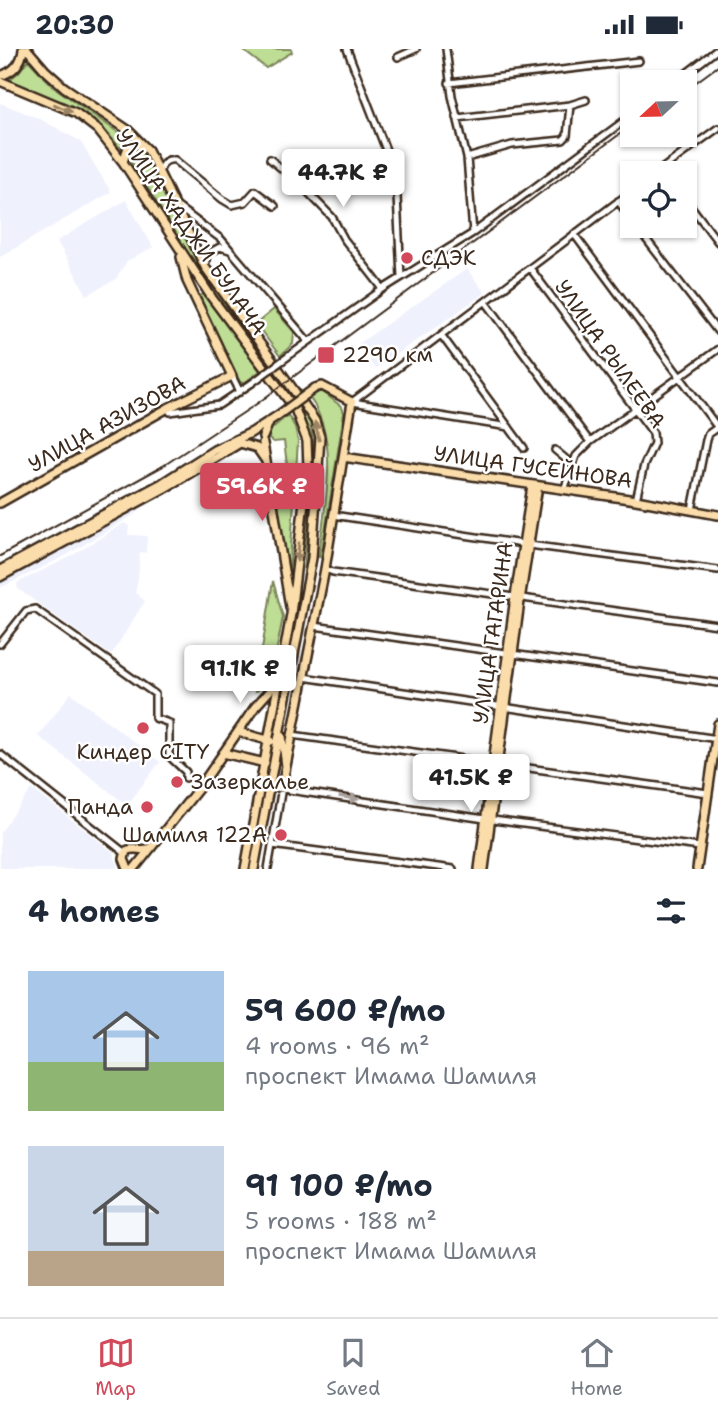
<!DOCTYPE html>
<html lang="en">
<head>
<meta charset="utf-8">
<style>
  :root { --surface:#fff; --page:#f2f2f3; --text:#1f2937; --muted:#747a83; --line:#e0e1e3; --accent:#d1495b }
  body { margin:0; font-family:"Shantell Sans",sans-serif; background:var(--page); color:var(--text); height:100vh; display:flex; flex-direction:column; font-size:26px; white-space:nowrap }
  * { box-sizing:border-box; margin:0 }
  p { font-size:23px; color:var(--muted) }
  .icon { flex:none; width:38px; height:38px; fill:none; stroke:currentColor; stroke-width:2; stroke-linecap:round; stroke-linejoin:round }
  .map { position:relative; height:820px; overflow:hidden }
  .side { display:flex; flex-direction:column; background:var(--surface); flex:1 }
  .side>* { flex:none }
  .needle { width:46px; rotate:248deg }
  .fabs { position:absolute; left:620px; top:21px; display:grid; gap:14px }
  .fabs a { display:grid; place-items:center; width:77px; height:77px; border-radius:0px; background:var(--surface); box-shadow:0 2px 5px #0004; font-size:35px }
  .price { position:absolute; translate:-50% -60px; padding:0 16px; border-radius:7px; background:#fff; color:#222; font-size:23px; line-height:46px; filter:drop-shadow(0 2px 4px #0008) }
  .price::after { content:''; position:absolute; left:50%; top:42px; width:21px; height:16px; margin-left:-10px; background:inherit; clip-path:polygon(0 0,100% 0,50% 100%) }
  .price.current { background:var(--accent); color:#fff }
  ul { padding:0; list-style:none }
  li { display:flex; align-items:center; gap:21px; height:175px; padding:0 28px }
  li span { display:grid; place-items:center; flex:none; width:196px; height:140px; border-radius:0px; color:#555 }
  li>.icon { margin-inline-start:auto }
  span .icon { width:84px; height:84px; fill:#fffc; stroke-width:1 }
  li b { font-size:30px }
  h2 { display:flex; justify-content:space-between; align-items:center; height:84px; padding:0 28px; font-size:30px }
  .status { display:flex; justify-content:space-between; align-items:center; height:49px; padding:0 35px; background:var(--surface); direction:ltr }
  .status svg { height:19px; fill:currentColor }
  .menu { display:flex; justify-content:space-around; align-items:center; height:98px; border-top:2px solid var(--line); background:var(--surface); font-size:19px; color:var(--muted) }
  .menu a { display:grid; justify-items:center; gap:4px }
  .menu .current { color:var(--accent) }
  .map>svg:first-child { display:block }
  .built { fill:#eff1fd }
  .green { fill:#bedd95; stroke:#7c845a; stroke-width:2 }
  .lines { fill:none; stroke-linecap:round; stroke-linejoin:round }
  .minor-casing { stroke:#3b2a1e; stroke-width:10 }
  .major-casing { stroke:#3b2a1e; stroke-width:12 }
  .minor { stroke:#fff; stroke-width:5 }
  .major { stroke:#fbddab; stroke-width:7 }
  .rail { stroke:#3b2a1e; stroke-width:2 }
  .minor-bridge-casing { stroke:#3b2a1e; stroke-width:10; stroke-linecap:butt }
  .major-bridge-casing { stroke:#3b2a1e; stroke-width:12; stroke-linecap:butt }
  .minor-bridge { stroke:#fff; stroke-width:5 }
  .major-bridge { stroke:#fbddab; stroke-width:7 }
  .oneway { fill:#9b8464 }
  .oneway2 { fill:#a79f9a }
  .poi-dot { fill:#d1495b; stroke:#fff; stroke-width:2.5 }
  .labels { text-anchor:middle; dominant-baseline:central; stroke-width:5; stroke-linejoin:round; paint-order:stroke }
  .street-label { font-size:21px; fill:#3b2a1e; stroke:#fff }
  .poi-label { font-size:21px; fill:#3b2a1e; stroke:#fff; text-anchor:start }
</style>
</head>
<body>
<div class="status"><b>20:30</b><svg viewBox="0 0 49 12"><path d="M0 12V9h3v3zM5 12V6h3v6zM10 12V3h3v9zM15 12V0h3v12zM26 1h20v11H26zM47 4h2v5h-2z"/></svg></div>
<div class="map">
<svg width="718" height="820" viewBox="0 0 718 820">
  <rect width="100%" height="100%" fill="#fff"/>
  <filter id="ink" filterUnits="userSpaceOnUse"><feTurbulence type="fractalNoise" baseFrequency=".0143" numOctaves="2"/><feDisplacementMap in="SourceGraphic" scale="14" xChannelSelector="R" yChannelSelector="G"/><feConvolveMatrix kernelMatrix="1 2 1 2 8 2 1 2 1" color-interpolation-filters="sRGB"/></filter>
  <g filter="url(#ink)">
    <path class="built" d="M0,54L38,69L80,92L111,143L0,208Z
      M126,151L153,198L127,212L115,231L87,246L57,192Z
      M467,220L485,244L375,320L358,295Z
      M136,457L140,462L65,507L0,539V532L61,501Z
      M124,474L129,477L128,486L147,487L146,504L140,503L138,530L135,544L145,552L111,606L18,540L17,534L70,508Z
      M71,644L160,713L127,756L38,687Z
      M32,740L113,803L118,816L117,820H0V784Z"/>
    <path class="green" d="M245,0H291L292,3L266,19L244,2Z
      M28,11L54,38L129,91L120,99L98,73L82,62L9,31L19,23Z
      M136,100L140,101L145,108L201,218L303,361L310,374L315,401L307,505L304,523L313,402L312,390L301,362L215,247L137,122L129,109V104Z
      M203,245L260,322L244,334L240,333L199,248Z
      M274,260L294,283L293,295L280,307L256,275Z
      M318,343H323L342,358L344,364L321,508L319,507C324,455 341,395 310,349Z
      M288,366L295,378L298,392L289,528L275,438L278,434L289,432L284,392L273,393L269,390L270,381Z
      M273,532L283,568L271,629L255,643Z"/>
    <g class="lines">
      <g class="minor-casing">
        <path id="minor" d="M347,0L396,127L401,228
          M446,0L452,47L467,109L473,184
          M398,8L416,0
          M675,33L718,0
          M449,34L639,12
          M457,69L570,56L586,51
          M467,109L512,96L563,91L567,87L570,56
          M270,110L299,134L332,168L344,190L383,240
          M159,124C161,116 165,109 175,111L222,150L232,156L245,153L255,142L275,157
          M656,124L718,79
          M684,148L718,193
          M618,152L632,171
          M175,156L221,190L308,292
          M636,177L718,283
          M574,185L718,379
          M205,218L207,205L220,198L230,201
          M530,219L653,384L654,394L644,416L636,451
          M486,253L590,393
          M442,287L524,399
          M290,306L383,240L473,184L632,66
          M232,327L240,343
          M352,353L632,142
          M352,353L509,378
          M170,363L219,356L252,334
          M555,401L573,416
          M564,441L576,407L590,393L718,300
          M692,461L706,391L708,385L718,378
          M333,466L529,496L718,521
          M325,520L333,523L718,576
          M314,577L718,634
          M0,595L26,562L35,560L155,645V669L169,674V707L186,723V729
          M303,628L718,690
          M292,686L708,744
          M0,705L125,804
          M269,738L485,770L700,798
          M272,796L453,820
          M268,820L282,738"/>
      </g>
      <g class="major-casing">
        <path id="major" d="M27,0L45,21L64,38L128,81L148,101L205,218L303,354L315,372L320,388L312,509L254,820
          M0,27C13,23 22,14 23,0
          M0,32L76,64L98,81L123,113L212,249L295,360L307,392L308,418L291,565L245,820
          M123,113L128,98L135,95L144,99
          M249,385L277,367
          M263,388L269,373
          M263,394L290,558
          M343,408L636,451L718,466
          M0,454L168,359L232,327L187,232L181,208
          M0,521L162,434L214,401L250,384
          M0,528L165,439L240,394L257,399L266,412
          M238,683L271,692
          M282,687L286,717L282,738
          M223,704L265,714
          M286,717L325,520L352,353L322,337L315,339
          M128,820L124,810L126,802C134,797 142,803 151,799
          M134,820L202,735L255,658L279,631
          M479,820L515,548L532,437
          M484,820L521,545L538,437
          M697,820L718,675"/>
      </g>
      <use href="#minor" class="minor"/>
      <use href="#major" class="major"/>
      <path class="rail" d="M684,42L718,17
        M0,507L163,417L258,354L632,76"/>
      <g class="minor-bridge-casing">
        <path id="minor-bridge" d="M252,334L290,306"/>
      </g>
      <g class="major-bridge-casing">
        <path id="major-bridge" d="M277,367L315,339"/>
      </g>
      <use href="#minor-bridge" class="minor-bridge"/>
      <use href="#major-bridge" class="major-bridge"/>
    </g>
    <defs><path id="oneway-solid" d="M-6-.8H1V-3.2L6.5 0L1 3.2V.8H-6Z" transform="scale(1.75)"/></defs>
    <g class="oneway">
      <use href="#oneway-solid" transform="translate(63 59) rotate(23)"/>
      <use href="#oneway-solid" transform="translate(317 382) rotate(-104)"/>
      <use href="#oneway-solid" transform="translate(298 503) rotate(96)"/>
    </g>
    <use class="oneway2" href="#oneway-solid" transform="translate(349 749) rotate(9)"/>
  </g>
  <g class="poi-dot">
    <circle cx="407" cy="209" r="7"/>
    <rect x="317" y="297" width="18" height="18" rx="3.5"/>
    <circle cx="143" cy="679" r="7"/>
    <circle cx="177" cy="733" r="7"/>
    <circle cx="147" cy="758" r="7"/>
    <circle cx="281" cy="786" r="7"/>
  </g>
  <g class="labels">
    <g class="street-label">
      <text transform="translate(191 183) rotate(55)">УЛИЦА ХАДЖИ БУЛАЧА</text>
      <text transform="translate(610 305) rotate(55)">УЛИЦА РЫЛЕЕВА</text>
      <text transform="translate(107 375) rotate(-29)">УЛИЦА АЗИЗОВА</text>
      <text transform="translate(533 418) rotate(8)">УЛИЦА ГУСЕЙНОВА</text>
      <text transform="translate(493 584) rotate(-82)">УЛИЦА ГАГАРИНА</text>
    </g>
    <g class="poi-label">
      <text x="421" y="209">СДЭК</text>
      <text x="342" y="306">2290 км</text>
      <text x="143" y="703" text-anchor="middle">Киндер CITY</text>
      <text x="191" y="733">Зазеркалье</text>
      <text x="133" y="758" text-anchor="end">Панда</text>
      <text x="267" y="786" text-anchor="end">Шамиля 122А</text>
    </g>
  </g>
</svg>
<div class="fabs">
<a><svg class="needle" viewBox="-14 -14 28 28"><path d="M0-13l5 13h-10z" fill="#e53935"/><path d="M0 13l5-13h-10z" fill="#747a83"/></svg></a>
<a><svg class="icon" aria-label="locate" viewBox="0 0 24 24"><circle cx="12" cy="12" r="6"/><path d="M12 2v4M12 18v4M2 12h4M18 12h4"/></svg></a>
</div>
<b class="price" style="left:343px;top:160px">44.7K ₽</b>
<b class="price current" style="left:262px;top:474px">59.6K ₽</b>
<b class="price" style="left:240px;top:656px">91.1K ₽</b>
<b class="price" style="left:471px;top:765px">41.5K ₽</b>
</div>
<section class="side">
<h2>4 homes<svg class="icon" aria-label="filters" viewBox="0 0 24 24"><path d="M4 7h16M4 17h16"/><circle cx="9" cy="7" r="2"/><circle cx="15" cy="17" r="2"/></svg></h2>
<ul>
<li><span style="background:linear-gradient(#a9c7e8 65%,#8fb573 0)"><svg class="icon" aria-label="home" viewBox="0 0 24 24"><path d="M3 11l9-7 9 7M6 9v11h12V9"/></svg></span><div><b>59 600 ₽/mo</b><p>4 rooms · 96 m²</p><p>проспект Имама Шамиля</p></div></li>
<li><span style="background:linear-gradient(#c9d6e8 75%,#b9a48a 0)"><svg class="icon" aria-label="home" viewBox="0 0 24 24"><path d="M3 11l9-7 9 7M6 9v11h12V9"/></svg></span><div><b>91 100 ₽/mo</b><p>5 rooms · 188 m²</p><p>проспект Имама Шамиля</p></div></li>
</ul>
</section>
<nav class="menu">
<a class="current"><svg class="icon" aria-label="map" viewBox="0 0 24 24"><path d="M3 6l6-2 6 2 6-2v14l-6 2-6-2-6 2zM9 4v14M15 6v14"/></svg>Map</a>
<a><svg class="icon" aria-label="saved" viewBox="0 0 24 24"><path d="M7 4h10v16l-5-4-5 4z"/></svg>Saved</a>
<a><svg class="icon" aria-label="home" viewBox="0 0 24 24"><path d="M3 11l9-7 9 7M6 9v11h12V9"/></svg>Home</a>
</nav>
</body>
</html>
